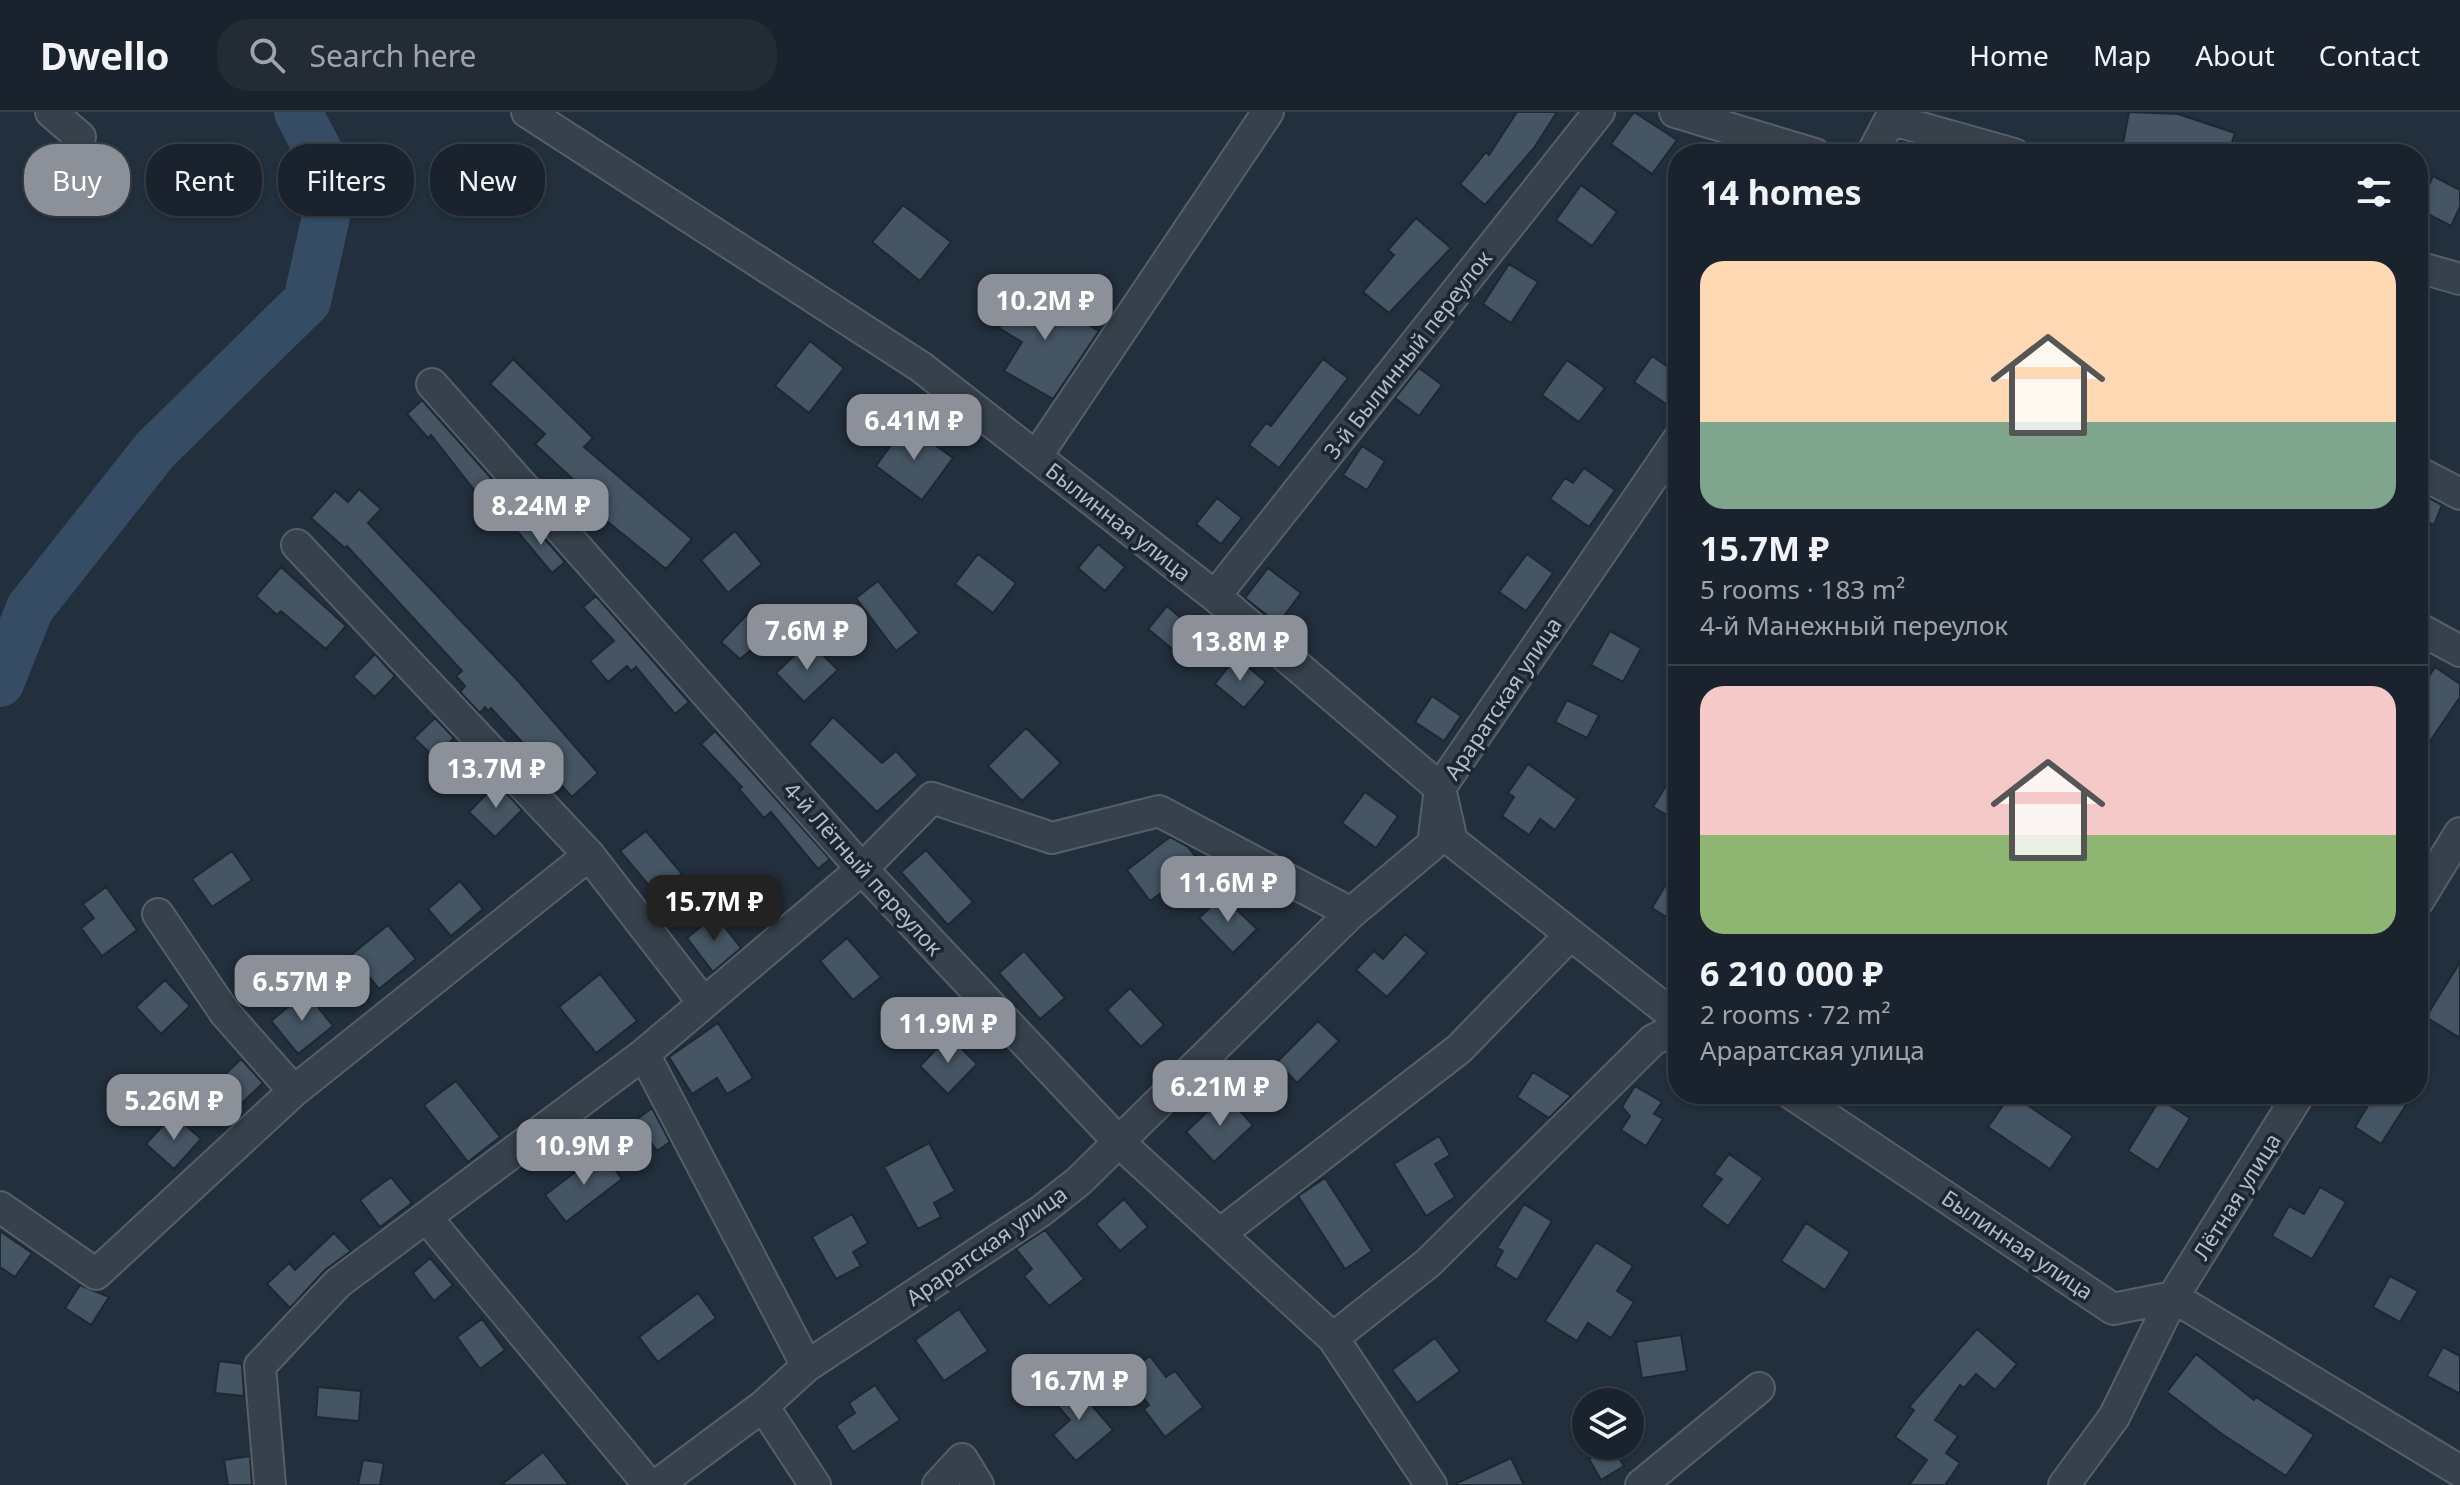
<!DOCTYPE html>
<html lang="en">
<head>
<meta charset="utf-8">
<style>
  :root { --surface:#1a232d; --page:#232b35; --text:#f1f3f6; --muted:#9fa4aa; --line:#384049; --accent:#8c9099 }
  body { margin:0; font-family:"Noto Sans",sans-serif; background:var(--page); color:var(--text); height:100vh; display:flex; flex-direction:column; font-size:30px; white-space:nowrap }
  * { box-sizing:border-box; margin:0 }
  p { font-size:26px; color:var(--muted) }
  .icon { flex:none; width:44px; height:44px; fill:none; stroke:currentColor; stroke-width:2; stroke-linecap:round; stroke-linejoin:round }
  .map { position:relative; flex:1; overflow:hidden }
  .drawer { position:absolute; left:1668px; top:32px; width:760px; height:960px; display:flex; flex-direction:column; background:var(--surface); border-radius:32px; box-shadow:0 2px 6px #0004,0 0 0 2px var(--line) }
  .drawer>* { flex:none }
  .guide { position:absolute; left:24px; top:32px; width:760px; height:72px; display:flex; gap:16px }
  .controls { position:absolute; left:1572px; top:1276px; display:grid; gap:16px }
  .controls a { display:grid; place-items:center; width:72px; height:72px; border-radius:50%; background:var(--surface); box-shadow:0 2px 6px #0004,0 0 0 2px var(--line); font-size:40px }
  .price { position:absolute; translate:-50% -68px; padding:0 18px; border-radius:16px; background:var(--accent); color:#fff; font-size:26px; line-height:52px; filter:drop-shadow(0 2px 4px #0008) }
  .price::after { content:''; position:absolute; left:50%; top:48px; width:24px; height:18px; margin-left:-12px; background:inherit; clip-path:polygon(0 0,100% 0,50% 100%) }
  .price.current { background:#222; color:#fff }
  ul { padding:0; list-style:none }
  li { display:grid; align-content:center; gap:16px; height:424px; padding:0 32px }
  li+li { border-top:2px solid var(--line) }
  li span { display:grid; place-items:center; height:248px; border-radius:24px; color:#555 }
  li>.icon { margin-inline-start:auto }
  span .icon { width:144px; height:144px; fill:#fffc; stroke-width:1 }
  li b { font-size:34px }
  h2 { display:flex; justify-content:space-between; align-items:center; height:96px; padding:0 32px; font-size:34px }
  .pill { padding:0 28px; border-radius:32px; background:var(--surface); box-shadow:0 2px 6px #0004,0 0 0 2px var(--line); font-size:28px; line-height:72px }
  .pill.current { background:var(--accent); color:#fff }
  header { display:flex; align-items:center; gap:48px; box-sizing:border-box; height:112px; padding:0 40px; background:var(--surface); border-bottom:2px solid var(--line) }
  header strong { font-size:38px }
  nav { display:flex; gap:44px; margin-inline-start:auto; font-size:28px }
  .search { width:560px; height:72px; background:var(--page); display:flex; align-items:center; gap:20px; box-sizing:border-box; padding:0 28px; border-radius:32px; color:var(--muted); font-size:30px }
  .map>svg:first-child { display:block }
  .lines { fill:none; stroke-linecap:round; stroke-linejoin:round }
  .river { stroke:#354c64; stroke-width:48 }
  .building { fill:#455563; stroke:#1d2833; stroke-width:2 }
  .minor-casing { stroke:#545f6a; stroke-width:34 }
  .minor { stroke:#36414c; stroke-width:30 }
  .labels { text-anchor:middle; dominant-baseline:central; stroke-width:7; stroke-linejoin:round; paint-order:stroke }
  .street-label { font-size:22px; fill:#b1bcc8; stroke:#1b2631 }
</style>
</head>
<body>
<header>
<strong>Dwello</strong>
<div class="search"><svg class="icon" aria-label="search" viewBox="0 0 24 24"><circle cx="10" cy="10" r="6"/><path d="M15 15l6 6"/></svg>Search here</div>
<nav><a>Home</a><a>Map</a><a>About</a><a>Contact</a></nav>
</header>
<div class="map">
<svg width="2460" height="1373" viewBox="0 0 2460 1373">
  <rect width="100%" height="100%" fill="#222f3c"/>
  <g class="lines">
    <path class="river" d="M0,571L30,496L155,338L307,189L334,69L298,0"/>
  </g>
  <path class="building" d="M1517,0H1557L1534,36L1485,93L1460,72L1486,40L1489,43Z
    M1634,0L1677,28L1652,62L1611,32Z
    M2129,0L2178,2L2235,21L2228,42H2121Z
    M102,36L119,52L99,74L82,58Z
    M2433,64L2460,78V95L2451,114L2418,97Z
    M1581,73L1617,100L1592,134L1556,108Z
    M903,93L951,130L920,169L872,130Z
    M1416,106L1451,136L1389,201L1363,180L1394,143L1388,138Z
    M1509,152L1538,170L1511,211L1483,192Z
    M1022,175L1099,219L1053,287L1004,259L1022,230L999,216Z
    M810,229L844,256L809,301L775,274Z
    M1652,244L1678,262V281L1669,294L1634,270Z
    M513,247L593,326L584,335L692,427L666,457L582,389L588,381L535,332L545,322L490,272Z
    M1323,247L1348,266L1279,356L1249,333L1266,311L1271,314Z
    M1567,248L1605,276L1579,310L1542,283Z
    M1419,256L1442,273L1419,304L1395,286Z
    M422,288L491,366L475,379L431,323L428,326L407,302Z
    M906,312L953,346L922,388L876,354Z
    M1362,334L1385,349L1367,378L1343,363Z
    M1584,356L1615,378L1589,415L1550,387L1565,366L1573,371Z
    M359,377L381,397L368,411L519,570L598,661L572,685L491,596L488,599L485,595L480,601L460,580L465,574L456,564L462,559L347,434L345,436L311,406L335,379L348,390Z
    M2418,380L2442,393L2434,413L2418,406Z
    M1217,386L1242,406L1221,432L1196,412Z
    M529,409L565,450L552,461L517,419Z
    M735,419L762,452L728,481L701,448Z
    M1098,432L1125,455L1105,479L1078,456Z
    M978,442L1016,471L993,501L955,472Z
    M1527,442L1553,461L1526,499L1499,480Z
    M281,455L346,514L326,537L281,499L277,503L256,484Z
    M1268,456L1301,481L1278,512L1245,486Z
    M878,469L919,521L896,539L856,486Z
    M596,484L689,590L675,602L636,555L631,559L627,554L608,570L590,549L614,529L583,495Z
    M755,494L778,516L740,547L721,530Z
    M1167,494L1195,518L1176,540L1148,517Z
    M1610,519L1641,536L1623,570L1591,553Z
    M813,533L838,558L804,590L776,561L801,537L804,540Z
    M375,542L395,564L375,585L353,565Z
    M1236,545L1266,570L1244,596L1215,572Z
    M2435,555L2460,572V585L2418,647V581Z
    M1432,584L1461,604L1444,629L1415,610Z
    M1567,588L1599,603L1587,626L1555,610Z
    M833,605L882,651L896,639L918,663L877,700L809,632Z
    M435,606L454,626L435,646L414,626Z
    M1026,616L1061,651L1022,689L988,654Z
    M715,619L830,747L818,757L771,700L764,706L739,677L742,675L701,632Z
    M1528,652L1577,687L1555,718L1540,707L1529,723L1502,704L1514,685L1508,681Z
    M1678,654V709L1653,695Z
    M497,671L522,698L495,725L469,700Z
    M1365,680L1398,704L1376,736L1342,711Z
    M646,719L682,762L657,783L620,739Z
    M1170,725L1188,735L1201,751L1150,789L1127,758Z
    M926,738L973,790L948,813L901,760Z
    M232,739L252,768L212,795L192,767Z
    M1678,752V812L1652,796Z
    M460,769L483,797L451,824L428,797Z
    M106,775L137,818L102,844L81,816L94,806L83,792Z
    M1222,784L1257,817L1233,841L1199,806Z
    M715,803L741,836L713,860L687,826Z
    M388,813L416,847L379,877L351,843Z
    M1405,822L1427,841L1387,885L1356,858L1374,839L1383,847Z
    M847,826L881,865L853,888L820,849Z
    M1024,839L1065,886L1040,907L999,861Z
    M2460,850V926L2426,905Z
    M600,862L637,909L596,941L559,895Z
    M165,868L190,894L161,922L136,895Z
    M1130,876L1164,913L1141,935L1107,898Z
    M306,880L333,914L298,942L271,909Z
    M1318,909L1339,929L1297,971L1277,950Z
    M718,911L753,966L727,982L717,966L692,982L669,945Z
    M949,924L977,952L948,982L920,954Z
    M241,947L263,971L240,993L217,970Z
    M1533,960L1571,984L1549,1006L1517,985Z
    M456,969L500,1025L468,1050L424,993Z
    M1635,974L1662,990L1654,1002L1663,1007L1646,1034L1621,1018L1630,1004L1622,995Z
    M2011,982L2073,1024L2050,1057L1988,1015Z
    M2375,982H2413L2381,1032L2355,1015Z
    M1225,983L1253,1013L1214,1050L1186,1020Z
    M2160,987L2190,1006L2158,1058L2128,1039Z
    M652,996L670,1030L657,1039L636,1008Z
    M173,1002L201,1027L174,1057L146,1032Z
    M1439,1024L1450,1043L1435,1052L1455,1085L1426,1104L1394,1052Z
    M929,1031L955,1079L934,1091L941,1105L918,1117L884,1055Z
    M602,1040L622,1067L566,1110L545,1083Z
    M1729,1042L1763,1066L1728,1114L1701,1094L1722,1067L1714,1062Z
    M391,1065L412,1091L380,1115L360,1088Z
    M1325,1066L1372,1139L1345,1157L1298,1084Z
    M2320,1075L2346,1090L2312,1147L2272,1124L2289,1094L2304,1102Z
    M1124,1087L1148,1115L1120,1139L1096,1112Z
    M1524,1092L1552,1109L1517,1168L1495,1154L1503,1139L1497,1136Z
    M852,1102L868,1131L853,1140L861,1154L836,1167L812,1125Z
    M1806,1111L1850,1140L1825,1178L1781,1149Z
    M1045,1118L1084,1167L1049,1194L1024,1164L1032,1157L1016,1137Z
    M0,1119L32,1141L15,1165L0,1155Z
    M334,1121L351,1139L325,1158L290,1196L267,1172L289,1151L295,1158Z
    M1596,1130L1633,1154L1617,1179L1634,1190L1611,1226L1588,1211L1577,1229L1545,1209Z
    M430,1146L453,1173L434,1189L413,1161Z
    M2390,1164L2418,1179L2400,1210L2373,1195Z
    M80,1173L109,1185L91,1213L65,1196Z
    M698,1181L716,1206L658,1250L639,1225Z
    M959,1197L988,1239L944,1269L915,1228Z
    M482,1207L505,1238L480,1257L457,1225Z
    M1977,1217L2017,1252L1995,1278L1976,1262L1964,1276L1960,1273L1935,1308L1958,1324L1946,1341L1960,1351L1945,1373H1909L1927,1348L1895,1325L1914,1298L1909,1295Z
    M1681,1223L1687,1259L1642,1266L1636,1230Z
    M1435,1226L1460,1259L1417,1291L1392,1258Z
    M2443,1235L2460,1244V1282L2427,1264Z
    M2196,1242L2254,1288L2256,1285L2314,1323L2286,1364L2222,1322L2167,1280Z
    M1150,1244L1166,1265L1175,1259L1203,1295L1165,1325L1144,1297L1149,1293L1125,1262Z
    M219,1249L242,1252L244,1284L215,1281Z
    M1071,1269L1113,1318L1076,1349L1053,1323L1070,1308L1051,1286Z
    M875,1273L900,1308L853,1340L836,1314L855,1301L849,1291Z
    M318,1275L361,1279L359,1309L316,1305Z
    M1612,1334L1624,1354L1601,1368L1589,1347Z
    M543,1340L569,1373H501Z
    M250,1344L252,1373H228L224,1348Z
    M1511,1346L1524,1373H1453Z
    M363,1348L384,1351L380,1373H358Z"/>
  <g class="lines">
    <g class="minor-casing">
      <path id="minor" d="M51,0L80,25
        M527,0L921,255L1215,484L1440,676L1452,729L1678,907
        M1675,0L1815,42
        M1893,8L2014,42
        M1872,42L1894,0
        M2418,155L2460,167
        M432,272L862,757L1120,1031L1333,1226L1431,1373
        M1036,345L1268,0
        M2418,360L2460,382
        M297,433L589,743L702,889
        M1215,484L1599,0
        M2418,516L2460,539
        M2418,789L2460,721
        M158,802L225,901L294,979
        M644,942L807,1254
        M1792,982L2113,1197L2173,1185L2460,1359
        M0,1095L96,1162L294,979L589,743
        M426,1105L649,1373
        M1221,1121L1459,937L1570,823
        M1333,1226L1428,1151L1653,928L1678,916
        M763,1294L815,1373
        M270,1373L260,1254L338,1171L644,942L862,757L932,686L1052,726L1159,699L1351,801
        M657,1373L763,1294L807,1254L1041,1099L1079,1069L1351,801L1433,732L1440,676L1678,328
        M938,1373L962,1347L978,1373
        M1641,1373L1759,1276
        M2064,1373L2114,1305L2173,1185L2299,982"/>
    </g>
    <use href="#minor" class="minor"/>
  </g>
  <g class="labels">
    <g class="street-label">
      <text transform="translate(1407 242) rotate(-52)">3-й Былинный переулок</text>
      <text transform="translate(1119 409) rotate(38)">Былинная улица</text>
      <text transform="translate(1502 586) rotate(-56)">Араратская улица</text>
      <text transform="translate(864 756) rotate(48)">4-й Лётный переулок</text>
      <text transform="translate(2236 1084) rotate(-58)">Лётная улица</text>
      <text transform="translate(2018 1132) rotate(34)">Былинная улица</text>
      <text transform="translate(986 1133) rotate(-35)">Араратская улица</text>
    </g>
  </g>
</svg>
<div class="controls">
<a><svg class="icon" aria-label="layers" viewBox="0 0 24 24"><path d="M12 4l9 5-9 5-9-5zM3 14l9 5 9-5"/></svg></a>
</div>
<b class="price" style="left:1045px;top:230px">10.2M ₽</b>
<b class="price" style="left:914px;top:350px">6.41M ₽</b>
<b class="price" style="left:541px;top:435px">8.24M ₽</b>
<b class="price" style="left:807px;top:560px">7.6M ₽</b>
<b class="price" style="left:1240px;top:571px">13.8M ₽</b>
<b class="price" style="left:496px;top:698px">13.7M ₽</b>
<b class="price" style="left:1228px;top:812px">11.6M ₽</b>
<b class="price current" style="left:714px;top:831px">15.7M ₽</b>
<b class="price" style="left:302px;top:911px">6.57M ₽</b>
<b class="price" style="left:948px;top:953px">11.9M ₽</b>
<b class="price" style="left:1220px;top:1016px">6.21M ₽</b>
<b class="price" style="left:174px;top:1030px">5.26M ₽</b>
<b class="price" style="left:584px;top:1075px">10.9M ₽</b>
<b class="price" style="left:1079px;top:1310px">16.7M ₽</b>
<div class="guide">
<a class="pill current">Buy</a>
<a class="pill">Rent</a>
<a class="pill">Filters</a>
<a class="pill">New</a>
</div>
<section class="drawer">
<h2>14 homes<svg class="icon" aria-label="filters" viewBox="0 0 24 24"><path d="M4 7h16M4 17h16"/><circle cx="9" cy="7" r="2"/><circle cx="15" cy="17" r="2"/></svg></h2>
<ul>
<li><span style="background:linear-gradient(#ffd9b3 65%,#7fa58c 0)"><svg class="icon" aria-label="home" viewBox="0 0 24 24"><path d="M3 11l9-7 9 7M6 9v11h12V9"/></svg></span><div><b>15.7M ₽</b><p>5 rooms · 183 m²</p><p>4-й Манежный переулок</p></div></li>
<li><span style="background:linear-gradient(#f6c9c9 60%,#8fb573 0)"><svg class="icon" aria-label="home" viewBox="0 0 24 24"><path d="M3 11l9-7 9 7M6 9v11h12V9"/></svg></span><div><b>6 210 000 ₽</b><p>2 rooms · 72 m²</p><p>Араратская улица</p></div></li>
</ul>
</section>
</div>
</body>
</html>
